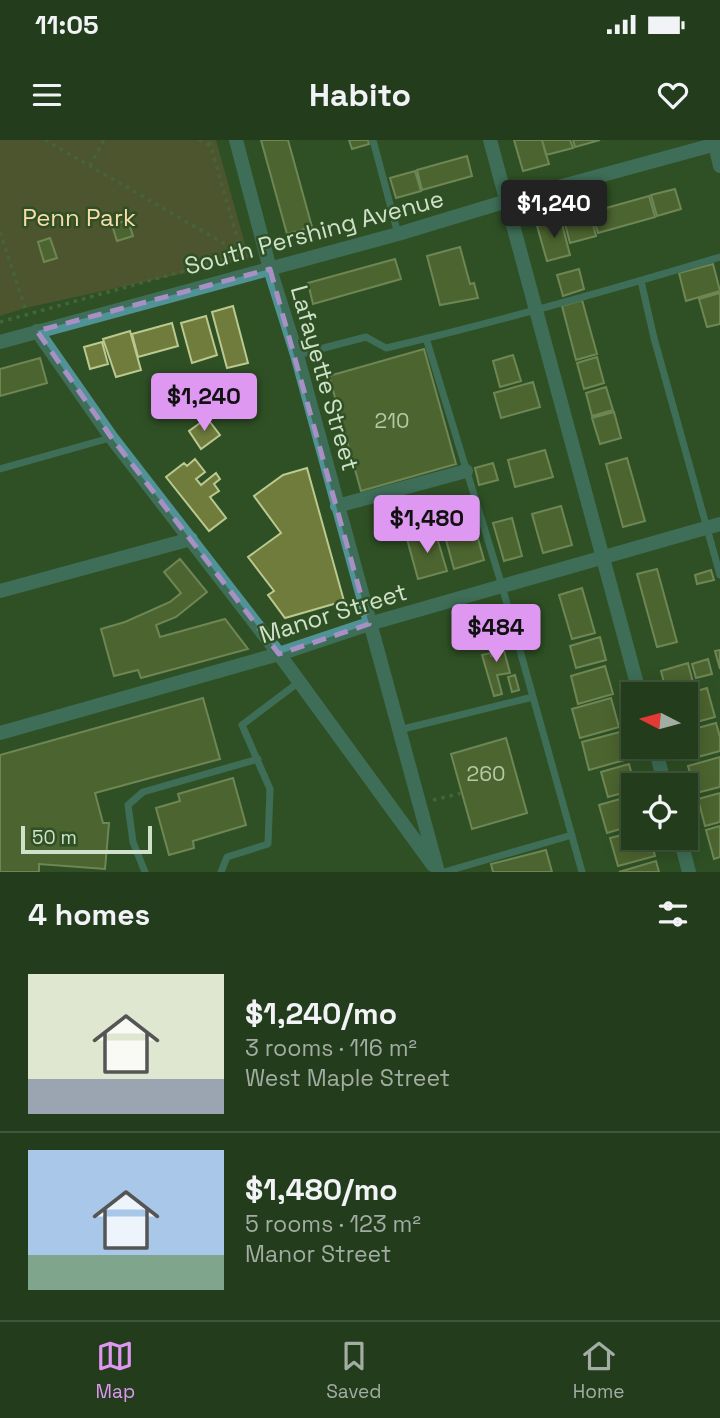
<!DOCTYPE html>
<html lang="en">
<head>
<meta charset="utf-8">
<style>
  :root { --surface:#233c1c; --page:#2b4325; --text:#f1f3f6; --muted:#a3ada3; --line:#40563b; --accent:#df98f2 }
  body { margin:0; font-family:"Space Grotesk",sans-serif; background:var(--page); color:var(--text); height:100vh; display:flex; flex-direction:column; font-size:26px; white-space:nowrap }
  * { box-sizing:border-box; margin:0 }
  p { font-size:23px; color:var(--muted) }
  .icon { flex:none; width:38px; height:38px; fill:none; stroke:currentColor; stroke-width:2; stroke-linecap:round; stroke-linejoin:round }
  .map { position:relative; height:732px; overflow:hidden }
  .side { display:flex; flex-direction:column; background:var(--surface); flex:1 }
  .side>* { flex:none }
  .needle { width:46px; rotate:276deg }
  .fabs { position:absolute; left:621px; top:542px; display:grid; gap:14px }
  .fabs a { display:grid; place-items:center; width:77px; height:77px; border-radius:0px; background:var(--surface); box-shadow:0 4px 18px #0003,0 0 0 2px var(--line); font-size:35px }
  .scale { position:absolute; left:21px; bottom:18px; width:131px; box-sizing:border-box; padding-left:7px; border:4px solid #cfe2c9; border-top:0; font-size:19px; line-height:24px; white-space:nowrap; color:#cfe2c9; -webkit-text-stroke:5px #2f5025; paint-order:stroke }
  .price { position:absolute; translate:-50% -60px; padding:0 16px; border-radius:7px; background:var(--accent); color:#111; font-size:23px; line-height:46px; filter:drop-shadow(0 2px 4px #0008) }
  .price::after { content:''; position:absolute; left:50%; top:42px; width:21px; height:16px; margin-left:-10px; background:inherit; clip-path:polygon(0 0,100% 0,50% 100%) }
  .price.on { background:#222; color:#fff }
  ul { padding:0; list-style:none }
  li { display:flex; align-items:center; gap:21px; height:175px; padding:0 28px }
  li+li { border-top:2px solid var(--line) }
  li span { display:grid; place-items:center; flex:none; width:196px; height:140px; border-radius:0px; color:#555 }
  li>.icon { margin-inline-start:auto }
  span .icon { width:84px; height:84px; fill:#fffc; stroke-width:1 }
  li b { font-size:30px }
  h2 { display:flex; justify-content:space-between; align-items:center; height:84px; padding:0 28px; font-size:30px }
  .status { display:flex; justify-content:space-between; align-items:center; height:49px; padding:0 35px; background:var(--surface); direction:ltr }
  .status svg { height:19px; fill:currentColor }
  header { display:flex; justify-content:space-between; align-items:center; height:91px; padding:0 28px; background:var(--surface); font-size:32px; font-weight:800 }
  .tabs { display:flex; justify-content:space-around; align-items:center; height:98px; border-top:2px solid var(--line); background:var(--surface); font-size:19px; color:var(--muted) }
  .tabs a { display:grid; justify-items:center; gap:4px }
  .tabs .on { color:var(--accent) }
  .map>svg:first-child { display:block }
  .green { fill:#715c3a }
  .building { fill:#6f7c3c; stroke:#bbc88f; stroke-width:2 }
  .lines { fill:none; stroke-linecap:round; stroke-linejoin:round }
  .path { stroke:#5f7c56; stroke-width:3.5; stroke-dasharray:3.5 5; stroke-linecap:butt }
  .service { stroke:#509295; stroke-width:7 }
  .minor { stroke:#509295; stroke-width:14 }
  .tertiary { stroke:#509295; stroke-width:14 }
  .marked { fill:none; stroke:#a990c4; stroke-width:5; stroke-dasharray:14 9; stroke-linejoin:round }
  .labels { text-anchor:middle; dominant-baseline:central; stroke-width:5; stroke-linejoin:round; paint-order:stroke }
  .number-label { font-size:21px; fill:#b7c8a6 }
  .park-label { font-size:24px; fill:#fbdbaa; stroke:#2f5025 }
  .street-label { font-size:24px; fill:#cfe2c9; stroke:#2f5025 }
</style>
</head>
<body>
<div class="status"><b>11:05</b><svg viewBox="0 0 49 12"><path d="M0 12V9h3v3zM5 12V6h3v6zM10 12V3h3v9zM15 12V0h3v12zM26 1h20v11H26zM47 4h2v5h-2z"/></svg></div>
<header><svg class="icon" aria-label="menu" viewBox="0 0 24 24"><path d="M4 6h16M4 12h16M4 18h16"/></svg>Habito<svg class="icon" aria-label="heart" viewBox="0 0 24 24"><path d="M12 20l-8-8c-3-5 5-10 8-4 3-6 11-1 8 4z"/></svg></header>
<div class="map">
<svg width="720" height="732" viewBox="0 0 720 732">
  <rect width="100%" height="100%" fill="#2f5025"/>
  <path class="green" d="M0,0H216L249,119L25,168L0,176Z"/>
  <path class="building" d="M261,0H288L312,87L287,94Z
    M349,0H368L369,4L352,9Z
    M514,0H542L549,24L523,31Z
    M542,0H570L573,8L546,15Z
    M573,0H600L575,7Z
    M467,16L472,36L422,50L417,30Z
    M415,31L421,51L396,58L390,38Z
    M675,49L681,69L657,76L651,55Z
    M649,56L655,77L598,93L592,72Z
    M590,73L596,96L570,103L564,80Z
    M128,80L133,96L117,101L112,85Z
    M561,80L570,115L547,121L537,86Z
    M50,98L57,118L44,122L38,102Z
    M460,107L470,144L474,143L478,158L440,165L427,116Z
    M395,119L401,139L313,164L308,143Z
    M713,124L720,151L686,161L679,133Z
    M579,129L584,149L563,156L557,135Z
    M720,153V184L707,187L699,159Z
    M582,160L597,214L576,220L562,166Z
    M233,166L248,223L227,228L212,172Z
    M206,176L217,215L192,223L181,183Z
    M172,183L178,206L138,217L132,194Z
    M130,191L141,230L116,237L103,199Z
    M102,202L108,224L90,229L84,207Z
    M424,209L456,324L361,351L329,236Z
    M513,215L521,241L500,247L493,221Z
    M597,217L604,243L584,249L577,223Z
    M40,218L47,243L0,256V229Z
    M533,242L540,267L501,278L494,253Z
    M606,247L613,270L592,276L586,253Z
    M614,272L621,298L600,304L592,278Z
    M207,278L220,295L201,309L189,291Z
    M545,310L553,337L515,347L508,320Z
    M627,318L645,381L623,387L606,324Z
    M195,319L205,332L196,339L201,345L216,333L220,339L214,344L219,351L210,357L226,378L209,391L166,337L184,323L187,326Z
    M493,323L498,340L479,345L475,328Z
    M307,328L344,461L285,478L268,455L274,451L248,417L281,393L254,356L283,335Z
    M561,366L572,405L543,413L532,374Z
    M512,378L522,416L504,421L493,383Z
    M473,381L484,420L454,429L443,389Z
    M435,391L447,431L418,439L407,399Z
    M180,419L207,452L176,477L156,485L160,497L225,479L248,509L141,538L138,530L114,536L101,489L125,482L170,462L181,453L164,432Z
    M657,429L677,502L657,507L637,434Z
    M711,430L714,440L697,444L695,435Z
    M582,448L595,493L572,499L559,455Z
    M499,492L510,533L497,535L502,554L494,556L482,515L491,513V516L497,514L491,494Z
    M600,497L606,520L576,528L570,506Z
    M720,510V529L715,511Z
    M708,519L712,534L696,538L692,524Z
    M688,523L694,546L667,554L661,531Z
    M605,526L613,554L578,564L571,536Z
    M515,535L519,550L512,552L508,537Z
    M707,548L715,577L686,585V555H683Z
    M203,558L220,619L95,653L103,683H109L105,729L39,724V732H0V615Z
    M611,558L619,587L580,598L572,569Z
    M716,583L720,597V611L687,620L683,607H686V591Z
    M620,592L628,619L589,630L582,602Z
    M506,598L527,673L472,689L451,614Z
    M720,617V647L696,653L688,626Z
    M629,624L635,646L634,650L608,657L601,632Z
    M233,638L246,685L193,701L194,708L169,715L156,668L180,661L178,654Z
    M720,653V682L705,686L698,659Z
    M634,655V685L607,693L599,665Z
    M720,686V717L714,719L706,690Z
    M634,692V698H650L655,716L618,726L610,698Z
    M546,710L552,732H493L491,724Z
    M656,721L659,732H619Z"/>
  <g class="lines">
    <path class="path" d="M45,0L249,118
      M199,0L210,6
      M90,26L104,0
      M0,92L25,168
      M0,182L242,115L209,0
      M433,660L462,653"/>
    <path class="service" d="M373,0L398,94
      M641,141L654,198L720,435
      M426,198L502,446L582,732
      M297,215L366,197L386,208C498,182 610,150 720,117
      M0,329L110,298
      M399,590L533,557
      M145,732L133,702L128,665L143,652L258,619
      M221,732L227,717L268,704L270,649L242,585L299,542
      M444,732L572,695"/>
    <path class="minor" d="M236,0L270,129L297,215L438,732
      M490,0L640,555
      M714,0L720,26
      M37,191L111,297L279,514L433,725
      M337,366L466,331
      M0,451L191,399
      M0,593L279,514L369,484L720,384
      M655,607L665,646
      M680,698L689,732"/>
    <path class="tertiary" d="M0,202L398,94L507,61L720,3"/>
  </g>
  <path d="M0 0H720V732H0ZM270,129L369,484L279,514L111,297L37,191Z" fill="#2f5025" fill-opacity=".55" fill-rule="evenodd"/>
  <path class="marked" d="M270,129L369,484L279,514L111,297L37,191Z"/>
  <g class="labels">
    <g class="number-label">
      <text x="392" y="280">210</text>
      <text x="486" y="633">260</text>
    </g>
    <g class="park-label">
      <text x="79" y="77">Penn Park</text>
    </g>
    <g class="street-label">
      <text transform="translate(314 92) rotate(-15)">South Pershing Avenue</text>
      <text transform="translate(325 238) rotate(74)">Lafayette Street</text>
      <text transform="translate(333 473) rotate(-17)">Manor Street</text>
    </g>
  </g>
</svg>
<div class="fabs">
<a><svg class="needle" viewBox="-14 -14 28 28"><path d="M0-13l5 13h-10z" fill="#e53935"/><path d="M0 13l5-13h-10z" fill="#a3ada3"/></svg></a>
<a><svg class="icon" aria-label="locate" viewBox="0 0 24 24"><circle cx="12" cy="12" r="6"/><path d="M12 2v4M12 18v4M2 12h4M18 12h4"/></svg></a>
</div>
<div class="scale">50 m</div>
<b class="price on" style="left:554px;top:100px">$1,240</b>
<b class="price" style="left:204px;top:293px">$1,240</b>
<b class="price" style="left:427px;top:415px">$1,480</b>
<b class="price" style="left:496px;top:524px">$484</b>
</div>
<section class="side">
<h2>4 homes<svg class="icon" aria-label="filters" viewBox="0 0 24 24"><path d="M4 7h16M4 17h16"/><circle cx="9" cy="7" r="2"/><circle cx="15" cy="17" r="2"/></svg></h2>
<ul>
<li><span style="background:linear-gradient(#dfe7d0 75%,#9aa5b1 0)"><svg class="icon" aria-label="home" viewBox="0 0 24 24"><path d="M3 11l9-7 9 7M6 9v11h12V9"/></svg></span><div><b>$1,240/mo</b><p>3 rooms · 116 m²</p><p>West Maple Street</p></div></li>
<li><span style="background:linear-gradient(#a9c7e8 75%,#7fa58c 0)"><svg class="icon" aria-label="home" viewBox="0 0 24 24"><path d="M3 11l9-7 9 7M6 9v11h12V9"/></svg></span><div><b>$1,480/mo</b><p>5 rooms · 123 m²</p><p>Manor Street</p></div></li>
</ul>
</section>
<nav class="tabs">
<a class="on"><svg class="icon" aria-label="map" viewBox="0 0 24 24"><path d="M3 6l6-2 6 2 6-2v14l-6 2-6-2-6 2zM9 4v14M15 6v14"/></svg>Map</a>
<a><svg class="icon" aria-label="saved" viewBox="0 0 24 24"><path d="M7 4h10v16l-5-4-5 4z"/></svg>Saved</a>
<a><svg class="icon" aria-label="home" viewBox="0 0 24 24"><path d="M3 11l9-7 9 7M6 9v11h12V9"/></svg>Home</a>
</nav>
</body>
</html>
